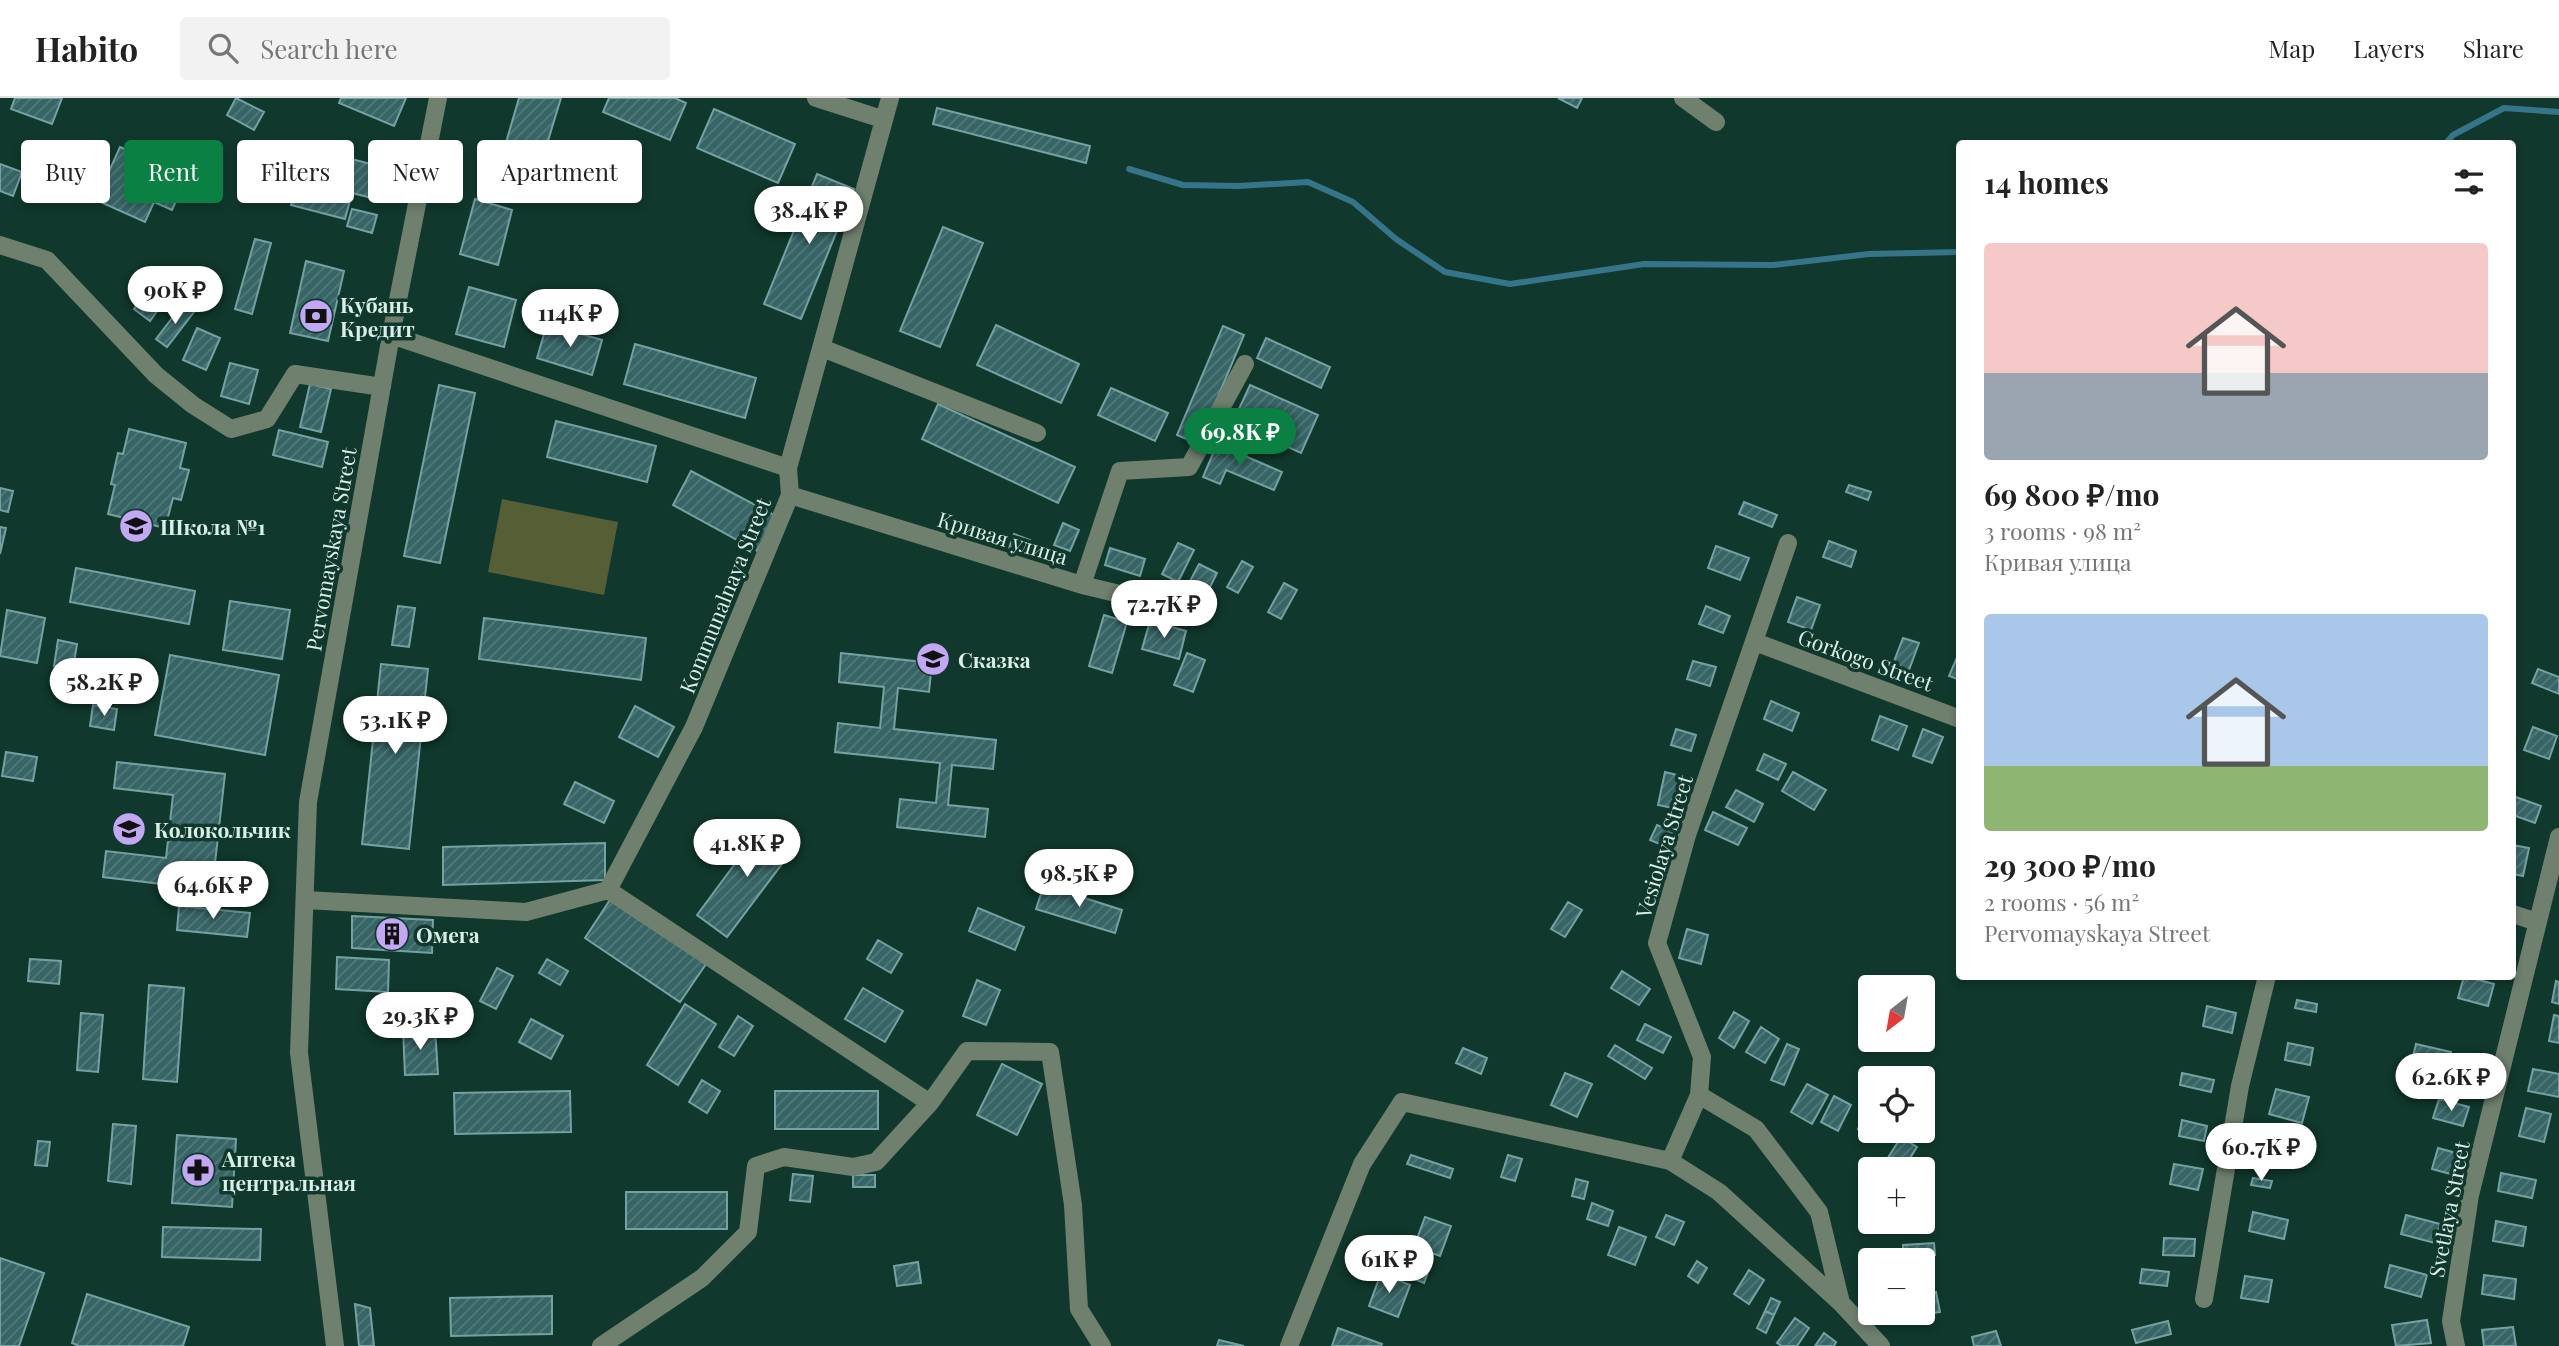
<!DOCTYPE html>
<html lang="en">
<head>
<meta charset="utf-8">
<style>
  :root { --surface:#fff; --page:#f2f2f2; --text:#222; --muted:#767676; --line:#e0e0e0; --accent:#0b8043 }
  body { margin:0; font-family:"Playfair Display",serif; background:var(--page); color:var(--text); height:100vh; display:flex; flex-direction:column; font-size:26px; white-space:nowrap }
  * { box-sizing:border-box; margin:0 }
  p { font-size:23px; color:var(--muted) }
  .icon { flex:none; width:38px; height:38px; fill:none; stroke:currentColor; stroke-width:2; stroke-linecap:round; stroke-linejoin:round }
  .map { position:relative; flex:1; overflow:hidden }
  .sheet { position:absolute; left:1956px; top:42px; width:560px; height:840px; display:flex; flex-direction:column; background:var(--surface); border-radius:7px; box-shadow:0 4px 10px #0003 }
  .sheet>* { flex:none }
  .top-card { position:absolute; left:21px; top:42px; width:665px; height:63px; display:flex; gap:14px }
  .needle { width:46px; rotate:211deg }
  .tools { position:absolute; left:1858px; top:877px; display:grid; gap:14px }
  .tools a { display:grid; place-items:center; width:77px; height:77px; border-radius:7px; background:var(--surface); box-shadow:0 4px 10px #0003; font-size:35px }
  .price { position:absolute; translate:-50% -60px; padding:0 16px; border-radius:24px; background:#fff; color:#222; font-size:23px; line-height:46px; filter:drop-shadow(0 2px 4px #0008) }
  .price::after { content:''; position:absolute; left:50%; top:42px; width:21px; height:16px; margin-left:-10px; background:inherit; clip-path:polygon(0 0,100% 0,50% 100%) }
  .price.on { background:var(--accent); color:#fff }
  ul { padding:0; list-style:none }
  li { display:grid; align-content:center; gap:14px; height:371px; padding:0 28px }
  li span { display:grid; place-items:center; height:217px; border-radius:7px; color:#555 }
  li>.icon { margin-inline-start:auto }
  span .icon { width:126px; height:126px; fill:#fffc; stroke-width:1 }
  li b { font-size:30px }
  h2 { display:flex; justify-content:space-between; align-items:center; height:84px; padding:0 28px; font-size:30px }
  .tag { padding:0 24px; border-radius:7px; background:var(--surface); box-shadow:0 4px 10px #0003; font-size:24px; line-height:63px }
  .tag.on { background:var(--accent); color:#fff }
  header { display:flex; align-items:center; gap:42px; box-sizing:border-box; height:98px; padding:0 35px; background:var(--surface); border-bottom:2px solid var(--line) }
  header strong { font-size:33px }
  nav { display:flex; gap:38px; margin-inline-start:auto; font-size:24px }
  .search { width:490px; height:63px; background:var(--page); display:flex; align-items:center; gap:18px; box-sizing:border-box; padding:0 24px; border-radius:7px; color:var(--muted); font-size:26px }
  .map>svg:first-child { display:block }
  .pitch { fill:#555e35 }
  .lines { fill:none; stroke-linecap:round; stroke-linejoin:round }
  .stream { stroke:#36748a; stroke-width:6 }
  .building { fill:url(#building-hatch); stroke:#74a2a2; stroke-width:2 }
  .minor { stroke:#6f806f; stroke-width:18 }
  .labels { text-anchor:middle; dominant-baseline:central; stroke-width:7; stroke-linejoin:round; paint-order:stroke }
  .poi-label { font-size:21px; font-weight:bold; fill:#daefe7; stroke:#10382c; text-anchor:start }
  .street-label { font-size:21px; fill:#daefe7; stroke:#10382c }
</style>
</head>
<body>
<header>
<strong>Habito</strong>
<div class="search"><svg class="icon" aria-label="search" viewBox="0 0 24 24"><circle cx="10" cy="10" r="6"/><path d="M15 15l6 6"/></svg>Search here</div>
<nav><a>Map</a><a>Layers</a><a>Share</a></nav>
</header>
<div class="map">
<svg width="2559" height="1248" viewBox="0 0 2559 1248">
  <defs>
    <pattern id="building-hatch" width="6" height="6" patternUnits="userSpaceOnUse" patternTransform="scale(1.75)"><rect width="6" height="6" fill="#376465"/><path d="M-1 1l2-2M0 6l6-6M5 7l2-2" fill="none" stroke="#537a7b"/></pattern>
  </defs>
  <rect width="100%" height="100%" fill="#10382c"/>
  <path class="pitch" d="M502,401L618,424L604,497L488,474Z"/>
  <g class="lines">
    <path class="stream" d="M2445,46L2453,37L2504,10L2559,14
      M1129,71L1183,87L1238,88L1308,84L1353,104L1396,141L1445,174L1510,186L1644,166L1773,167L1869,156L1960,154"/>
  </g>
  <path class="building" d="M15,0H62L52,26L11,11Z
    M236,0L264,14L254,32L227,17Z
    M341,0H406L394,28L339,5Z
    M519,0H561L540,69L502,58Z
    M609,0H675L686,5L670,42L603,14Z
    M1558,0H1582L1577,10Z
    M937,10L1090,48L1086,65L933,26Z
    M714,11L795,46L778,85L697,50Z
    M120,49L187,79L172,112L154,104L145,124L96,102Z
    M307,49L389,71L380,102L352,95L345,121L291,107Z
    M0,66L22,74L13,98L0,93Z
    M817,76L854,91L801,221L764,206Z
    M475,101L512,112L498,167L460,156Z
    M352,111L377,117L372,135L347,128Z
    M943,129L983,145L940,249L900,233Z
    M255,141L271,145L252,216L235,211Z
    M306,163L344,173L328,243L290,235Z
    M160,173L177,185L150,223L134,211Z
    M469,189L516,202L504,249L456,236Z
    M183,206L194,214L167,249L156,241Z
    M547,226L602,242L592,277L537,260Z
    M996,227L1079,266L1061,305L977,267Z
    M1223,228L1244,237L1198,346L1177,337Z
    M197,230L220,240L206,272L183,262Z
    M1266,240L1330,269L1321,290L1257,260Z
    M635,246L756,280L745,320L624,286Z
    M230,265L258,272L249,306L221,298Z
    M310,286L331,291L321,334L300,329Z
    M439,287L475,295L440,465L404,458Z
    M1250,287L1318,317L1301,355L1233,324Z
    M1111,290L1168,315L1155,343L1098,317Z
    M938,306L1075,369L1058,405L922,341Z
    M556,323L656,348L647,384L547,359Z
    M129,331L186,345L180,370L189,372L181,402L173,400L165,430L108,416L115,387L111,386L118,355L123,356Z
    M279,332L328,344L322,369L273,357Z
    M1217,346L1282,374L1274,392L1226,372L1220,386L1203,379Z
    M691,373L776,418L757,453L673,407Z
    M1849,387L1871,394L1868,402L1846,394Z
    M0,390L13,393L8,414L0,412Z
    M1744,404L1777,417L1772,429L1739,416Z
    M1063,425L1079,432L1070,453L1054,447Z
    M0,429L6,430L0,456Z
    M1014,436L1030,442L1025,456L1009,450Z
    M1829,443L1856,453L1851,469L1823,459Z
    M1178,445L1194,452L1178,484L1162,476Z
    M1716,448L1749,460L1740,482L1708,470Z
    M1110,450L1145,461L1140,478L1105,467Z
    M1242,463L1253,469L1238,495L1227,489Z
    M1199,466L1217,475L1207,495L1189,485Z
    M76,470L195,493L189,526L70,504Z
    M1284,485L1297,492L1281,521L1268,514Z
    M1797,499L1820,507L1811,532L1788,524Z
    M230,503L290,512L282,561L223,552Z
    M398,508L415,510L409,549L392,547Z
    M1706,508L1730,518L1723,535L1699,526Z
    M7,512L45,520L37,565L0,558Z
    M1104,517L1127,524L1112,575L1089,568Z
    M484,520L646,540L641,582L479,561Z
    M1150,523L1186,533L1179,561L1142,551Z
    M1903,540L1919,545L1909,572L1893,566Z
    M58,542L77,546L73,571L54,568Z
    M841,555L932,565L929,594L898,590L894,631L996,642L993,671L952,667L948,707L988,711L985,739L897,729L900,701L936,705L940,665L835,654L838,625L880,630L884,589L839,584Z
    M1187,555L1205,562L1193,594L1174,587Z
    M170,557L279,577L265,657L155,637Z
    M1958,557L1960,558V582L1949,578Z
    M1693,563L1716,569L1710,588L1687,581Z
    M381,566L428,571L409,751L362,746Z
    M2538,571L2559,579V596L2532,585Z
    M1771,603L1799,615L1792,633L1764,621Z
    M93,607L117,611L114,632L90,628Z
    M635,608L674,629L658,659L619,639Z
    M1880,618L1907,628L1898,652L1872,642Z
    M2533,629L2557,638L2549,661L2524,652Z
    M1676,631L1696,637L1691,653L1671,647Z
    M1923,631L1943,639L1932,665L1913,658Z
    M6,654L37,659L33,683L2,678Z
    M1764,656L1786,666L1778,682L1757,672Z
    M117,664L225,676L212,792L103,779L106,753L166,760L173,697L114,690Z
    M1665,674L1685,679L1678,711L1658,707Z
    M1793,674L1826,692L1814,712L1782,693Z
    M575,684L614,703L604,725L564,706Z
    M1736,692L1763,706L1754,724L1726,709Z
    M2513,698L2541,708L2535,725L2513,717Z
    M1713,714L1747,730L1738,747L1705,732Z
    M766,724L797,746L727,839L697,817Z
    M1657,727L1673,734L1667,749L1650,742Z
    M605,745V782L443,787V749Z
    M2513,747L2529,750L2523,778L2513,776Z
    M1044,787L1122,812L1115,835L1036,811Z
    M610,802L706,866L680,904L585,840Z
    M1568,804L1582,812L1565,839L1551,831Z
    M179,808L250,815L247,839L177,832Z
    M978,810L1024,829L1015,852L969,833Z
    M352,818L433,822L432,855L352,850Z
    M1687,831L1708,837L1701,866L1679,860Z
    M878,842L902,856L891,875L867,861Z
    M337,859L389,862L388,894L336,891Z
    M30,861L61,863L59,886L28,883Z
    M547,861L568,873L560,887L539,875Z
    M497,870L513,878L496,911L480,903Z
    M1622,873L1650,891L1639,907L1611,890Z
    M2464,878L2494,886L2488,908L2458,900Z
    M977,882L1000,892L986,927L963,918Z
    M2556,883L2559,884V906L2552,904Z
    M149,887L184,890L177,984L143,981Z
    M863,890L903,913L885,944L845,921Z
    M2297,902L2317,906L2316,914L2295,910Z
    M685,906L716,926L678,987L647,967Z
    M2207,908L2236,915L2232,935L2203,928Z
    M1734,914L1749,923L1734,950L1719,940Z
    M81,915L103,917L98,974L77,972Z
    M2554,917L2559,918V945L2549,943Z
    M738,918L753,928L734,958L719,949Z
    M531,921L563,938L551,961L519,944Z
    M1645,926L1671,939L1663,955L1637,942Z
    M1761,929L1779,941L1765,965L1746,954Z
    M435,930L438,976L405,977L403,931Z
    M2288,945L2313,950L2310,967L2285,962Z
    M1787,946L1799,951L1784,987L1771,982Z
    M2416,946L2451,954L2445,980L2410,971Z
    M1615,947L1652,970L1645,981L1608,958Z
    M1463,950L1487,960L1481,976L1456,965Z
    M1002,966L1042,986L1017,1037L977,1017Z
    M2533,971L2559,976V999L2528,993Z
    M1565,975L1592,986L1577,1019L1551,1007Z
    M2182,975L2214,982L2211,994L2180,987Z
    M702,982L720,993L707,1015L689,1004Z
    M1807,986L1828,997L1812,1026L1791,1014Z
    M2276,991L2309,999L2302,1025L2269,1016Z
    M570,993L571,1034L455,1036L454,995Z
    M775,993H878V1031H775Z
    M1834,998L1851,1007L1838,1033L1821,1024Z
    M2439,1001L2469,1009L2463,1028L2433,1020Z
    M1871,1005L1872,1032L1870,1037L1858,1031Z
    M2526,1010L2551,1016L2544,1044L2519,1038Z
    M2182,1022L2207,1028L2204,1043L2179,1038Z
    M113,1026L136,1028L131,1086L108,1083Z
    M177,1037L236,1041L232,1109L172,1105Z
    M1901,1039L1917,1049L1903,1071H1898L1886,1063Z
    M2267,1042L2297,1049L2292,1070L2262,1063Z
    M38,1043L50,1044L47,1068L35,1067Z
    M2438,1050L2460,1056L2454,1077L2432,1071Z
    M1411,1057L1453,1071L1450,1080L1407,1066Z
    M1508,1057L1522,1061L1515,1083L1501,1079Z
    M2174,1066L2203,1071L2198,1092L2170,1086Z
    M2501,1075L2536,1082L2532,1100L2498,1093Z
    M793,1076L813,1078L810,1104L790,1102Z
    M853,1077H875V1089H853Z
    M2253,1080L2272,1083L2270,1090L2251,1087Z
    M1576,1081L1588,1084L1584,1101L1572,1098Z
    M626,1094H727V1131H626Z
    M1592,1105L1613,1113L1608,1128L1587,1121Z
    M2253,1114L2288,1122L2284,1141L2249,1133Z
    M1666,1117L1684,1124L1674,1147L1656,1139Z
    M2406,1117L2440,1126L2435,1145L2401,1136Z
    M1425,1119L1451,1128L1440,1158L1414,1149Z
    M2496,1123L2526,1129L2523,1148L2493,1143Z
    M1881,1124H1901V1132H1882Z
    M163,1129L261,1131L260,1162L162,1159Z
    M1619,1129L1646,1139L1635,1167L1608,1157Z
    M2164,1140L2195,1141L2194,1158L2163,1157Z
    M1934,1145L1935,1157L1904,1159L1903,1147Z
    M1380,1150L1430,1169L1424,1185L1374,1165Z
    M0,1160L44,1175L19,1248H0Z
    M1697,1163L1707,1170L1698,1185L1688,1178Z
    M918,1164L921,1185L897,1188L894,1168Z
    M2390,1167L2427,1177L2421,1199L2385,1189Z
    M2142,1171L2169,1174L2167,1188L2140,1185Z
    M1749,1172L1764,1182L1749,1206L1734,1196Z
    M1381,1175L1410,1187L1398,1219L1369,1208Z
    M2484,1177L2516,1181L2514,1201L2482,1196Z
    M2245,1178L2272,1182L2268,1204L2241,1200Z
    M1936,1194L1940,1214L1908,1219L1907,1214H1923V1196Z
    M87,1196L189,1229L183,1248H79L72,1245Z
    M552,1198V1236L451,1238L450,1200Z
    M1771,1200L1780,1204L1774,1217L1765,1213Z
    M355,1206L370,1210L374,1248H359Z
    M1765,1213L1774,1217L1766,1235L1757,1230Z
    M1795,1220L1809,1230L1797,1248H1782L1777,1245Z
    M2427,1222L2431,1245L2396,1248L2392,1227Z
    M2168,1223L2171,1236L2136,1245L2132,1232Z
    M2513,1229L2516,1248H2484L2482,1232Z
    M1338,1230L1382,1246L1381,1248H1332Z
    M1996,1233L2001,1248H1974L1972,1239Z
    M1824,1235L1836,1244L1834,1248H1815Z
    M1219,1242L1244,1248H1217Z"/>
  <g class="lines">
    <path class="minor" d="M816,0L882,21
      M1683,0L1716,24
      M0,147L47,162L156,277L193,307L231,331L267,321L295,276L382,289
      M391,237L788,370
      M822,250L1037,335
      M790,397L1082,487L1204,516
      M1082,487L1120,373L1189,369L1245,266
      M1755,544L1960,621
      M305,802L526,814L608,792L694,629L790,397L788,370L890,0
      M2513,816L2537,824
      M1699,997L1756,1031L1819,1114L1841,1205
      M930,1005L967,953L1050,954L1073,1107L1079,1211L1102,1248
      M1670,1063L1699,997L1702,959L1657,845L1687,737L1788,445
      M2204,1201L2240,988L2267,878
      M335,1248L299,955L308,704L391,237L438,0
      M601,1248L702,1180L748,1134L756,1068L784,1059L853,1069L876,1064L930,1005L608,792
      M1289,1248L1362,1066L1402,1004L1670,1063L1719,1094L1841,1205L1881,1248
      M2456,1248L2451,1223L2470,1097L2559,739"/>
  </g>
  <defs>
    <g id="bank-disc" transform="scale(1.75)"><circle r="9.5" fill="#c2a7f2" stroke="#10382c"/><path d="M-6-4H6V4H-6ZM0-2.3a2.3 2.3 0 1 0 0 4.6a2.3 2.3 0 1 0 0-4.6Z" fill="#111"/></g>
    <g id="school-disc" transform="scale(1.75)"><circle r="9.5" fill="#c2a7f2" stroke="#10382c"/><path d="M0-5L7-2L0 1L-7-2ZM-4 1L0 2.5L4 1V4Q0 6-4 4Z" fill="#111"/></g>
    <g id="building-disc" transform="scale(1.75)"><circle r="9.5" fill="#c2a7f2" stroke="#10382c"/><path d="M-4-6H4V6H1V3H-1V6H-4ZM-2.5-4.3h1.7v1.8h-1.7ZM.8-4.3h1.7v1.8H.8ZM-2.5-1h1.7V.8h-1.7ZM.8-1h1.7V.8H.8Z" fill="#111"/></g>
    <g id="pharmacy-disc" transform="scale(1.75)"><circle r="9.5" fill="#c2a7f2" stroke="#10382c"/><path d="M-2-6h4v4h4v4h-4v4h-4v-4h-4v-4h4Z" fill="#111"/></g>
  </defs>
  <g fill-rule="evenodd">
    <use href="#bank-disc" x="316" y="218"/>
    <use href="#school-disc" x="136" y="428"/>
    <use href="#school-disc" x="933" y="561"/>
    <use href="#school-disc" x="129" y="731"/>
    <use href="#building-disc" x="392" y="836"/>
    <use href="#pharmacy-disc" x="198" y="1072"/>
  </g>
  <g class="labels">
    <g class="poi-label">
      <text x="340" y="206">Кубань<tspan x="340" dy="24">Кредит</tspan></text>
      <text x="160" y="428">Школа №1</text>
      <text x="958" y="561">Сказка</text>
      <text x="154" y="731">Колокольчик</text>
      <text x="416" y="836">Омега</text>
      <text x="222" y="1060">Аптека<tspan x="222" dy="24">центральная</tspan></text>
    </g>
    <g class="street-label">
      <text transform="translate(1003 439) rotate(17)">Кривая улица</text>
      <text transform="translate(330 451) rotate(-80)">Pervomayskaya Street</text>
      <text transform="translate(724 497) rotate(-68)">Kommunalnaya Street</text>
      <text transform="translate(1866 561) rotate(20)">Gorkogo Street</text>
      <text transform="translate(1663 748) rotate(-73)">Vesiolaya Street</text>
      <text transform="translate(2448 1111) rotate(-79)">Svetlaya Street</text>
    </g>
  </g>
</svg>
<div class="tools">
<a><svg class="needle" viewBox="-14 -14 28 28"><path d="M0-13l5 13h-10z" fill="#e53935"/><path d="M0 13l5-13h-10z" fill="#767676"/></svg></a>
<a><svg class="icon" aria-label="locate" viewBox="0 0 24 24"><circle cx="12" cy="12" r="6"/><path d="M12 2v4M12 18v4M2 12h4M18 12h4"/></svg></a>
<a>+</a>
<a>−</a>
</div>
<b class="price" style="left:809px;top:148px">38.4K ₽</b>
<b class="price" style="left:175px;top:228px">90K ₽</b>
<b class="price" style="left:570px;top:251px">114K ₽</b>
<b class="price on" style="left:1240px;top:370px">69.8K ₽</b>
<b class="price" style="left:1164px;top:542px">72.7K ₽</b>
<b class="price" style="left:104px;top:620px">58.2K ₽</b>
<b class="price" style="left:395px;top:658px">53.1K ₽</b>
<b class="price" style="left:747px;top:781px">41.8K ₽</b>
<b class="price" style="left:1079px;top:811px">98.5K ₽</b>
<b class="price" style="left:213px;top:823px">64.6K ₽</b>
<b class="price" style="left:420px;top:954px">29.3K ₽</b>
<b class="price" style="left:2451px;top:1015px">62.6K ₽</b>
<b class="price" style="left:2261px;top:1085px">60.7K ₽</b>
<b class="price" style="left:1389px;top:1197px">61K ₽</b>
<div class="top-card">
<a class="tag">Buy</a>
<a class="tag on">Rent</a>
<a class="tag">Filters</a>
<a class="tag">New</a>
<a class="tag">Apartment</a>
</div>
<section class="sheet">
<h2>14 homes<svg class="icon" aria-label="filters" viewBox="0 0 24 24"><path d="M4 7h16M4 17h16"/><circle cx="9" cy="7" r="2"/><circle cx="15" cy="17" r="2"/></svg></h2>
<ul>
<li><span style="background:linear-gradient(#f6c9c9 60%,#9aa5b1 0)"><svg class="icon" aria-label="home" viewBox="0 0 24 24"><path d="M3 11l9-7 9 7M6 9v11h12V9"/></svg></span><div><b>69 800 ₽/mo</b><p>3 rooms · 98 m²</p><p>Кривая улица</p></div></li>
<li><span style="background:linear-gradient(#a9c7e8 70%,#8fb573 0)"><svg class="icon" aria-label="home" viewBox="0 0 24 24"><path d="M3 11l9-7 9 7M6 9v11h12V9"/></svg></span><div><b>29 300 ₽/mo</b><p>2 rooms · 56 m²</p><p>Pervomayskaya Street</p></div></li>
</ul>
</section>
</div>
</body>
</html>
